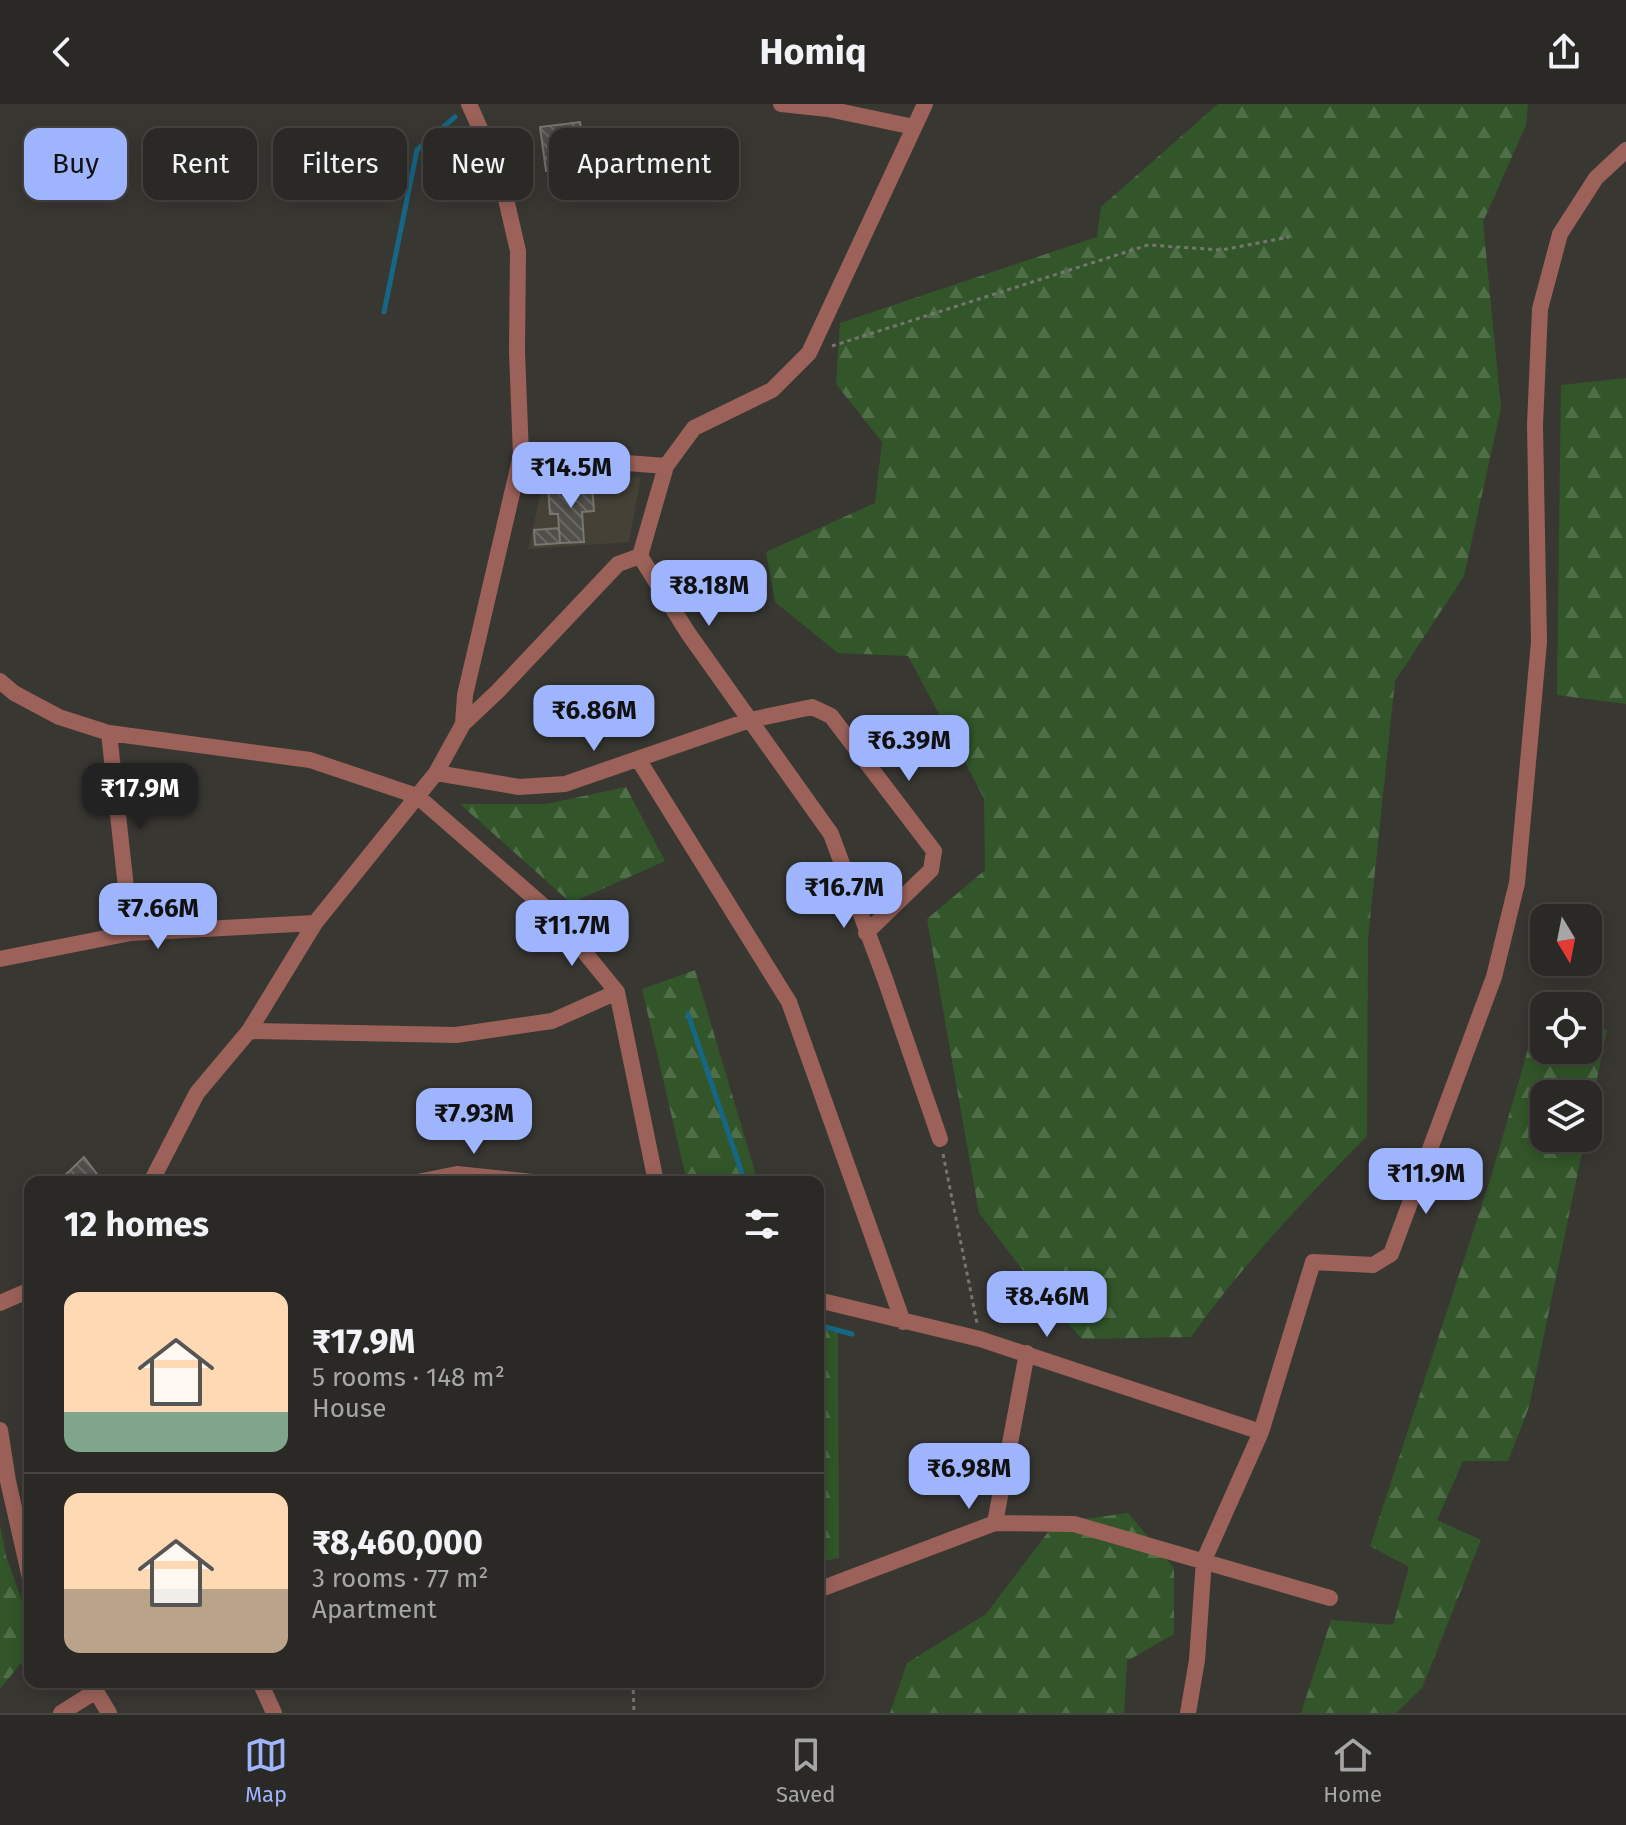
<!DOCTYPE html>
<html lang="en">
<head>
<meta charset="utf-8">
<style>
  :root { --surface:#2b2926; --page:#33312e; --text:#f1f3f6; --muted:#a6a6a7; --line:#474543; --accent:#9eb4fd }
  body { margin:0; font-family:"Fira Sans",sans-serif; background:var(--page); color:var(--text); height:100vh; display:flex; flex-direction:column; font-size:30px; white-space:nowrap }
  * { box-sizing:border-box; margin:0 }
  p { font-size:26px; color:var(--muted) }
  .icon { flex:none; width:44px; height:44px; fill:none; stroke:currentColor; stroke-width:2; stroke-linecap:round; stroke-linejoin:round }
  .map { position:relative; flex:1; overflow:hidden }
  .side { position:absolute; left:24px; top:1072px; width:800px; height:512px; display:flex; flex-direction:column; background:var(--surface); border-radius:16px; box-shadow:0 4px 20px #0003,0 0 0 2px var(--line) }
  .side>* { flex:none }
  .banner { position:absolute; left:24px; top:24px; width:800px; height:72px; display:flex; gap:16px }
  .needle { width:52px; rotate:170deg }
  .controls { position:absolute; left:1530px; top:800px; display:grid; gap:16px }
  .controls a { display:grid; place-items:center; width:72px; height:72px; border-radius:16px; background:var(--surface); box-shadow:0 4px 20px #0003,0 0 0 2px var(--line); font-size:40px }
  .price { position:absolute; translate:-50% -68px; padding:0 18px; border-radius:16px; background:var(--accent); color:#111; font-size:26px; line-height:52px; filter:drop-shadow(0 2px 4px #0008) }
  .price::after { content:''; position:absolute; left:50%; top:48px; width:24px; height:18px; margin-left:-12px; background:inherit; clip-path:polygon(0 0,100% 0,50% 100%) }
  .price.selected { background:#222; color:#fff }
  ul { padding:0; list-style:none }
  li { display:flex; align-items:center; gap:24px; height:200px; padding:0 40px }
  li+li { border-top:2px solid var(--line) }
  li span { display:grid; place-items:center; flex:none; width:224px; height:160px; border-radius:16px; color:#555 }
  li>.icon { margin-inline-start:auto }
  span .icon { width:96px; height:96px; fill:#fffc; stroke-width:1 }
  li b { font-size:34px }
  h2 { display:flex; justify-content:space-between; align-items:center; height:96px; padding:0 40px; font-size:34px }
  .chip { padding:0 28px; border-radius:16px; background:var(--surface); box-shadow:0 4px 20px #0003,0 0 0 2px var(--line); font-size:28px; line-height:72px }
  .chip.selected { background:var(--accent); color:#111 }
  header { display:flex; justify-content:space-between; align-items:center; height:104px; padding:0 40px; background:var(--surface); font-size:36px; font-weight:700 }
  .dock { display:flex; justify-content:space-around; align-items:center; height:112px; border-top:2px solid var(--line); background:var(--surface); font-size:22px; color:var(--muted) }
  .dock a { display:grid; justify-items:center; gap:4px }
  .dock .selected { color:var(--accent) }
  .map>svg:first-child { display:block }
  .built { fill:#454136 }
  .forest { fill:url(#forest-firs) }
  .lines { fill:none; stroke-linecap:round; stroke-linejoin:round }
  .stream { stroke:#166786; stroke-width:5 }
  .building { fill:url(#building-back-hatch); stroke:#787670; stroke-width:2 }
  .path { stroke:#777571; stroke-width:3; stroke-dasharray:4 4; stroke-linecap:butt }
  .minor { stroke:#9c625a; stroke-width:16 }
</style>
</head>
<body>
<header><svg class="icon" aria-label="back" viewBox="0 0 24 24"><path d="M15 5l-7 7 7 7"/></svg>Homiq<svg class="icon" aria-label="share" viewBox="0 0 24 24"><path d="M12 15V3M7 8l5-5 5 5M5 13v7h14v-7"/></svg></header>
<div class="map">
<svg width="1626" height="1609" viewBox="0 0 1626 1609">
  <defs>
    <pattern id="forest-firs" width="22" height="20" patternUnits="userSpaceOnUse" patternTransform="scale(2)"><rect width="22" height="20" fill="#325629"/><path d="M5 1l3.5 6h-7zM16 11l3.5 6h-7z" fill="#506e48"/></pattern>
    <pattern id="building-back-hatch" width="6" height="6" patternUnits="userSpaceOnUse" patternTransform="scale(2)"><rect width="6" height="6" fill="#514f4a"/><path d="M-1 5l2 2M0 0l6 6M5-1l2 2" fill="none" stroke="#6a6864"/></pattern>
  </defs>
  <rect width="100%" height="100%" fill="#393732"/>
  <path class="built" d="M641,373L629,438L528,445L543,379Z"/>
  <path class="forest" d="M1218,0H1528L1526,21L1483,118L1501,304L1464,472L1395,577L1368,834L1367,1032C1304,1096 1243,1160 1191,1233L1082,1235L1042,1191L979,1109L927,815L985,766L984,694L908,552L838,549L775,498L766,448L875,399L882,338L836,280L840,219L1097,133L1101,103Z
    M1626,274V600L1557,591L1561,281Z
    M626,683L665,757L571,799L460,700H546Z
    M695,866L758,1078H687L642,885Z
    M1539,907L1544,908V946H1588V921L1607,926L1588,1019V990H1544V1034H1585L1529,1303L1508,1357H1463L1437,1416L1481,1436L1422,1584L1396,1609H1301L1331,1516L1393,1521L1409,1463L1370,1442L1491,1073Z
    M818,1221L838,1227L839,1454L818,1458Z
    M1128,1409L1174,1464V1530L1127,1557L1124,1609H890L907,1559L986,1510L1055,1419Z
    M0,1421L6,1452L30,1520V1548L0,1585Z"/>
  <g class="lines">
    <path class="stream" d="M384,208L417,46L455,13
      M688,910L745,1078
      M818,1221L852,1230"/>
  </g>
  <path class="building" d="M580,18L586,62L546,67L540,23Z
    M592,381L594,407L582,408L584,438L560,439L558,410H550L548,384Z
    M559,424L560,439L535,441L534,426Z
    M84,1053L103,1078H58Z"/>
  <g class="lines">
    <path class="path" d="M832,242L1148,141L1221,146L1289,133
      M943,1050L977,1219
      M633,1578L634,1609"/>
    <path class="minor" d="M781,0L828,5L914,23
      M925,0L809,249L772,286L694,324L666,362L640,452L688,529L831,730L885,875L940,1035
      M521,351L666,362
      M0,577L14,589L59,613L109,629L310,656L417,692L555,812L617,888L656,1078
      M463,620L498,587L618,460L640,452
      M109,629L131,829
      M638,655L789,898L903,1218
      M436,669L519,683L565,680L750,616L812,603L831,612L934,747L931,766L866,829
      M0,855L131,829L315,819
      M249,927L456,931L552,917L617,888
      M151,1078L197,989L249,927L315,819L436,669L463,620L465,591L521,351L517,248L518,147L500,69L469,0
      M417,1078L457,1070L533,1078
      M818,1196L980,1235L1261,1328
      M0,1199L30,1186
      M0,1326L8,1377L30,1474
      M995,1419L1074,1420L1330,1494
      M818,1486L995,1419L1027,1249
      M260,1578L274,1609
      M91,1579L109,1609
      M61,1609L96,1587
      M1188,1609L1197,1556L1204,1456L1261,1328L1313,1158L1373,1161L1391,1150L1494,873L1517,779L1539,538L1535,321L1540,205L1560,130L1596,74L1626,46"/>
  </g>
</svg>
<div class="controls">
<a><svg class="needle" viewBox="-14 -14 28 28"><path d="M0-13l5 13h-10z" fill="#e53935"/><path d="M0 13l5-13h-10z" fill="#a6a6a7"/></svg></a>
<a><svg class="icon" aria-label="locate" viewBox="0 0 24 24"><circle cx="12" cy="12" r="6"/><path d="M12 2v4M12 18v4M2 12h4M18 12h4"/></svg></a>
<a><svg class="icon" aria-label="layers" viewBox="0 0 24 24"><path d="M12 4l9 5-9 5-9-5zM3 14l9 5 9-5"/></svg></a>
</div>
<b class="price" style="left:571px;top:406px">₹14.5M</b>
<b class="price" style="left:709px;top:524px">₹8.18M</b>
<b class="price" style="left:594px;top:649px">₹6.86M</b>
<b class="price" style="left:909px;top:679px">₹6.39M</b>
<b class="price selected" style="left:140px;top:727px">₹17.9M</b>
<b class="price" style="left:844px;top:826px">₹16.7M</b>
<b class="price" style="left:158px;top:847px">₹7.66M</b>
<b class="price" style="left:572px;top:864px">₹11.7M</b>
<b class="price" style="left:474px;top:1052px">₹7.93M</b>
<b class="price" style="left:1426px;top:1112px">₹11.9M</b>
<b class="price" style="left:1047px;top:1235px">₹8.46M</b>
<b class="price" style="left:969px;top:1407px">₹6.98M</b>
<div class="banner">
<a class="chip selected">Buy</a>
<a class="chip">Rent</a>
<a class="chip">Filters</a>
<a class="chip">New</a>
<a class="chip">Apartment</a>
</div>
<section class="side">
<h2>12 homes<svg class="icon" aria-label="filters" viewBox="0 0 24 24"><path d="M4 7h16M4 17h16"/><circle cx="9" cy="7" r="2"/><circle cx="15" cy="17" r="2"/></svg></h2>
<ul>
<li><span style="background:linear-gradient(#ffd9b3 75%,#7fa58c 0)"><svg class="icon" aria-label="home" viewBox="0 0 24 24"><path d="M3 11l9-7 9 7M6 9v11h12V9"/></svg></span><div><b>₹17.9M</b><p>5 rooms · 148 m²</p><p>House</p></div></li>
<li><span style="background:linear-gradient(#ffd9b3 60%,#b9a48a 0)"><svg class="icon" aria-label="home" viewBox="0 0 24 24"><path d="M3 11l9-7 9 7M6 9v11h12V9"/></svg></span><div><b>₹8,460,000</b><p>3 rooms · 77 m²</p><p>Apartment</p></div></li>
</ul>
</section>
</div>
<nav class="dock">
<a class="selected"><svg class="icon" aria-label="map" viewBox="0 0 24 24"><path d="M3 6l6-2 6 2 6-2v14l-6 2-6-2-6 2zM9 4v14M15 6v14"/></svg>Map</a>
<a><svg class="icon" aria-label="saved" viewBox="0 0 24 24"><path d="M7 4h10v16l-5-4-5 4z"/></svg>Saved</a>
<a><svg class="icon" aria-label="home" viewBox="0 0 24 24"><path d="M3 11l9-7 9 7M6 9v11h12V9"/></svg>Home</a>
</nav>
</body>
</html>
